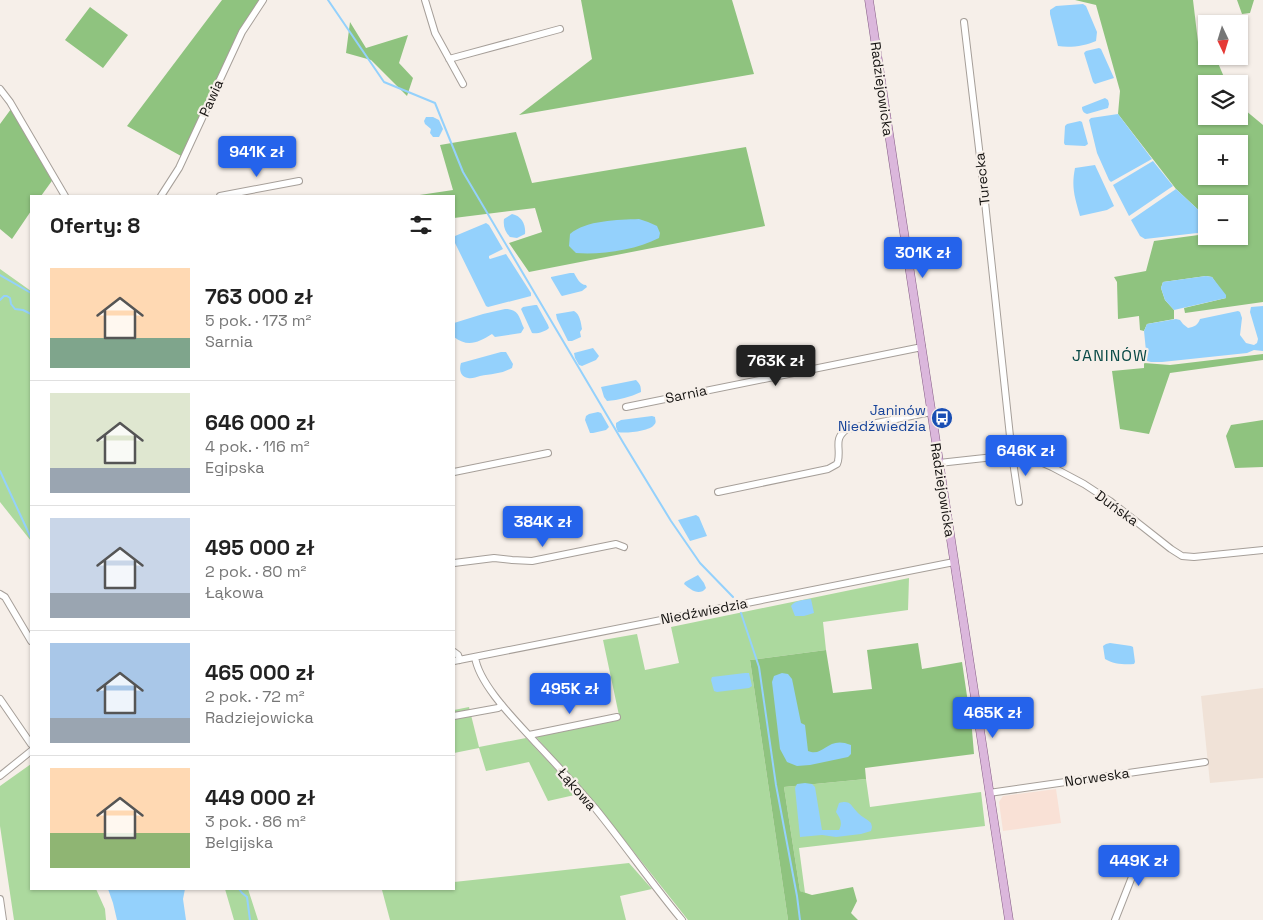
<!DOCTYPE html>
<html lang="pl">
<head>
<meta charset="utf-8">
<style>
  :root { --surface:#fff; --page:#f2f2f2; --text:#222; --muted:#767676; --line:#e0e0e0; --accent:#2563eb }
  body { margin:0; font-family:"Space Grotesk",sans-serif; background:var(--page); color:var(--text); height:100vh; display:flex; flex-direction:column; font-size:19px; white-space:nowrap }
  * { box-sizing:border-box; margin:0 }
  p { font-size:16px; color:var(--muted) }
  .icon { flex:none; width:28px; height:28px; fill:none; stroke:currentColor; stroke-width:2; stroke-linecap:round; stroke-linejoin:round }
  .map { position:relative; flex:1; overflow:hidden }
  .details { position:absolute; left:30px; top:195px; width:425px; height:695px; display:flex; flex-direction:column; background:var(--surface); border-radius:0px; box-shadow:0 1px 4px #0004 }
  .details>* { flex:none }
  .needle { width:32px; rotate:176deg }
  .tools { position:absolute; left:1198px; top:15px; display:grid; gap:10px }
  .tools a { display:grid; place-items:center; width:50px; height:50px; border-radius:0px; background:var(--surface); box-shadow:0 1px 4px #0004; font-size:25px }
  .price { position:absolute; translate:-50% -42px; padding:0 11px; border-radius:5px; background:var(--accent); color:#fff; font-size:16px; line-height:32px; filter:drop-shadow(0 1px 2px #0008) }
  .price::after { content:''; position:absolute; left:50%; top:30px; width:15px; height:11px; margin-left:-8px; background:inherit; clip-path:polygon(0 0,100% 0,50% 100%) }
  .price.active { background:#222; color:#fff }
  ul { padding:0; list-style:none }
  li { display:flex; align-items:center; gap:15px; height:125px; padding:0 20px }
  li+li { border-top:1px solid var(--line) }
  li span { display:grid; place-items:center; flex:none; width:140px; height:100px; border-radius:0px; color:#555 }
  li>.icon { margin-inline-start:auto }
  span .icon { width:60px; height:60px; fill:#fffc; stroke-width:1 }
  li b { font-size:21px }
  h2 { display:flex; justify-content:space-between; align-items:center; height:60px; padding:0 20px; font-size:21px }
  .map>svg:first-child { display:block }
  .commercial { fill:#f9e1d6 }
  .built { fill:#f0e2d7 }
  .green { fill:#acd99e }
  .forest { fill:#8fc37f; fill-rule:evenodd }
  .water { fill:#94d1fc }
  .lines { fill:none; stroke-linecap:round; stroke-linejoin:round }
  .stream { stroke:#94d1fc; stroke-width:2 }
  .minor-casing { stroke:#a69f99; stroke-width:8 }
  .major-casing { stroke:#865e86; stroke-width:9 }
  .minor { stroke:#fff; stroke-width:6 }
  .major { stroke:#dbb7dc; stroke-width:8 }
  .labels { text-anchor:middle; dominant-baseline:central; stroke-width:4.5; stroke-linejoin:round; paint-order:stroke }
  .street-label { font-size:14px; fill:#141210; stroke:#f6efe9 }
  .transit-label { font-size:14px; fill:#164399; stroke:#f6efe9; text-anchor:end }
  .quarter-label { font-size:16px; letter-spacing:1px; fill:#094a47; stroke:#f6efe9 }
</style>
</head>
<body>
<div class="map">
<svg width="1263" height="920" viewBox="0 0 1263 920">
  <rect width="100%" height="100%" fill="#f6efe9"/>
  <path class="commercial" d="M1056,789L1061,823L1003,831L999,802L1003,796Z"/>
  <path class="built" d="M1263,688V778L1210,783L1201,696Z"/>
  <path class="green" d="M0,269L31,291V541L0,502Z
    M909,578L908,610L823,622L826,650L750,660L788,920H688L599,808L536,737L620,720L603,640L637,634L645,670L679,663L671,627Z
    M469,707L479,747L526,738L579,794L548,801L529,762L486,771L479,748L454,753V710Z
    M31,764V889H96L105,909L106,920H14L0,826V786Z
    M866,779L870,807L981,792L985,826L799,848L805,893L800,891L784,787Z
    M629,863L652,889L620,896L626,920H390L382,890L395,889H454V882Z
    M225,889H248L258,920H234Z"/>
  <path class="forest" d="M222,0H260L240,31L181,156L127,126Z
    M581,0H732L754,74L519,115L592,59Z
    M1075,0H1193L1198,42L1206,47V56H1215L1227,84H1206V116H1239V105L1263,125V302L1185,313L1184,308L1226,298L1212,277L1206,276L1163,282L1161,288L1165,300L1174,310V319L1147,324L1144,331L1140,330L1139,316L1118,319L1117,282L1114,277L1146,271L1154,241L1206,234V236H1239V204H1206V217L1176,189L1118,114L1120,91L1096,5ZM1206,144H1239V176H1206Z
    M1237,0H1254L1250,13L1242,14Z
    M90,7L128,35L103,68L65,40Z
    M350,22L366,48L408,35L399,63L413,78L407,96L371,60L346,53Z
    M14,105L54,178L41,196H31V211L12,239L0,229V124Z
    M516,132L532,183L746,147L765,226L529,272L509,243L542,232L535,208L454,218V196H413L453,190L440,145Z
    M1263,354V360L1170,373L1149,434L1120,429L1112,371L1144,368V363L1170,365Z
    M1263,420V467L1235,468L1226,436L1231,425Z
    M918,643L922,669L962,662L972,730L974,754L865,768L866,779L784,787L800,891L812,895L853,887L857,901L851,913L858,920H788L750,660L826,650L833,693L872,689L867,650Z"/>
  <path class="water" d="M1083,4L1086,6L1097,32L1096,41C1085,46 1070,48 1058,46L1050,14V10L1056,6Z
    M1099,48L1101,49L1114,78L1095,84L1093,82L1084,53L1086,51Z
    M1105,98L1108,100L1109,104L1108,108L1087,114C1084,113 1082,111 1082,107Z
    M1118,114L1152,159L1111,182L1109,180L1097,153L1089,120L1091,118Z
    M426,117H433L439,120L443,129L439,137H433L430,133L431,129L425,124L424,121Z
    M1080,121L1082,122L1088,144L1085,146L1065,145L1064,143L1065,126L1067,124Z
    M1153,161L1173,186L1129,216L1113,185Z
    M1095,165L1114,206L1107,210L1080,216C1075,198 1071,188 1075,168Z
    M1176,189L1206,217V232L1145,239L1140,236L1131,220Z
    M512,214C522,216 526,225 525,234L517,238L510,237C505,232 503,226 504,219Z
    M639,219L648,222L657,226L660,233L659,238C636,250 601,255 576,253L569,246L570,234C586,220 618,220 639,219Z
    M486,223L489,225L503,249L489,256V258L490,259L506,254L531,293V296L488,307L486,306L454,241L455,236Z
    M570,273H574C577,278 580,285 586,285L587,287L582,291L562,296L561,295L551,278V277Z
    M1206,276L1212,277L1226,295V298L1174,310L1165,300L1161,288L1163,282Z
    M535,305H537L548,325L549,328C545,332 537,334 532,333L521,309L523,307Z
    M1263,306V351L1254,350L1247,353L1162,362H1151L1147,361L1144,331L1147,324L1176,319L1180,320L1183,324L1188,328C1194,327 1198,325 1200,319L1238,311L1240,312L1242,318L1240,335L1246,343L1254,345L1257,343L1258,339L1250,312L1251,307Z
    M505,309C519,309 519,317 524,328L521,333L495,337L492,334C479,342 468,348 454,337V323L483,314Z
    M574,311C580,314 581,323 582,329L580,332L581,337L572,341H568L557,319L556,314Z
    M593,348L599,356L596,360L582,366L579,365L575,358L574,353Z
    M501,352H506L513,364L512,368C502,374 491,374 480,376C476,377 472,379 468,378C460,377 459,369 461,363Z
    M636,380C640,384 641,386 641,392C630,397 619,400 607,401L604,397L601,387Z
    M598,412L601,413L609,427L606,430L593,433H590L585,420L586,416L589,414Z
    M652,416L655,417C655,420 657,422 654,425C650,431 625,434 618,432L616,427V423L621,420Z
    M696,515L699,517L707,536L690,541L678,520Z
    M698,575L704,583L706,588C699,597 690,589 684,584L685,582Z
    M811,599L814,613L804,616H795L791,606C795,600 804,600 811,599Z
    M1110,643L1131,646L1133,647L1135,662L1134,664C1125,665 1113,664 1105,659L1103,646L1106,644Z
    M745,673H749L752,686L749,688L717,692L714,691L711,680L712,677Z
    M782,673L788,674L792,679L801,723L805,725L808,751C824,758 827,735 851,745V754L848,757L810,765L797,766L787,762L780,749L772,682L774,676Z
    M805,783L812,784L815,787L822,830H839C843,823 840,818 836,812L839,803C851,800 850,805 858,813C862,817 867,819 871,823L872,827L871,831L861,834L836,837L822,835L800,837L795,788L797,784Z
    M108,889H185L183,899L186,920H117L113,903Z"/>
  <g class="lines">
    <path class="stream" d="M328,0L384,82L435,103L463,172L624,444L671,521L700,563L733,597
      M0,275L31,293
      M0,300L4,296H7L10,298L11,304L15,309L23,310L31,314
      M0,471L31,538
      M741,613L759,667L776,785L797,896L800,920
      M239,889L242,893L247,897L250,920"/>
    <g class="minor-casing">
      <path id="minor" d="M425,0L435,33L463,84
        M964,22L982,174L1012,455L1019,502
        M449,59L560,29
        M0,89L10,102L65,196
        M161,196L179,168L242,32L263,0
        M220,196L299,181
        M626,407L922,347
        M939,463L1012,455L1027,456L1052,467L1084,484L1110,501L1171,549L1182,556L1194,557L1263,550
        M454,472L548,453
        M718,492L828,469L837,464L838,461C841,447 833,439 847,429L931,412
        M454,563L494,558L512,560L532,561L616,544L624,547
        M0,594L5,597L31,641
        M454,652L458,655L460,660
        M475,657C479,685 517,722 536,743C556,764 576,786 595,808C625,845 652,884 682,920
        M454,661L954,562
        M0,699L31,744
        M454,716L498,708L502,705
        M529,735L617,717
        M0,776L31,751
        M989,793L1205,762
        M0,899L3,920
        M1115,920L1139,859L1140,850"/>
    </g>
    <g class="major-casing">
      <path id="major" d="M869,0L894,167L1009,920"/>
    </g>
    <use href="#minor" class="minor"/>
    <use href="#major" class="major"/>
  </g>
  <defs>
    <g id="bus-disc" transform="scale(1.125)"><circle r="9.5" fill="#1a4fb4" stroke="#f6efe9"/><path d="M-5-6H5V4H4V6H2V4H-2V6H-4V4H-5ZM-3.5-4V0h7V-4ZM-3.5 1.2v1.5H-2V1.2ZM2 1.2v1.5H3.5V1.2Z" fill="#fff"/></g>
  </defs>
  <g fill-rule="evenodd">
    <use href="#bus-disc" x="942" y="418"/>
  </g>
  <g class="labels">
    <g class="street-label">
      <text transform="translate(882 89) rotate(82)">Radziejowicka</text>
      <text transform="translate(211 98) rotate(-66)">Pawia</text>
      <text transform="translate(982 179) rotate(-96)">Turecka</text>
      <text transform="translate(686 394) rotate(-12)">Sarnia</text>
      <text transform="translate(943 490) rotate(81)">Radziejowicka</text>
      <text transform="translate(1117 508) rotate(36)">Duńska</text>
      <text transform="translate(704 611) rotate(-11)">Niedźwiedzia</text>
      <text transform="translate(1097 777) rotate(-8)">Norweska</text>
      <text transform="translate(577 789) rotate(49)">Łąkowa</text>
    </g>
    <g class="transit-label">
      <text x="926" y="410">Janinów<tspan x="926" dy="16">Niedźwiedzia</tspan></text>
    </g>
    <g class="quarter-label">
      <text x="1110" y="355">JANINÓW</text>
    </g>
  </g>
</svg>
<div class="tools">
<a><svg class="needle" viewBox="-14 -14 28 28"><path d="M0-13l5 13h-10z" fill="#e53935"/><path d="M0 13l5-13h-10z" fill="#767676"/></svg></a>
<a><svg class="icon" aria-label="layers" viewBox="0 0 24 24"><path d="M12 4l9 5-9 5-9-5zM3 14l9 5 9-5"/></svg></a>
<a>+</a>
<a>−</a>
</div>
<b class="price" style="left:257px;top:178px">941K zł</b>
<b class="price" style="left:923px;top:279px">301K zł</b>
<b class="price active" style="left:776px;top:387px">763K zł</b>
<b class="price" style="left:1026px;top:477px">646K zł</b>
<b class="price" style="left:543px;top:548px">384K zł</b>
<b class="price" style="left:570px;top:715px">495K zł</b>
<b class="price" style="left:993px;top:739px">465K zł</b>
<b class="price" style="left:1139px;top:887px">449K zł</b>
<section class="details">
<h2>Oferty: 8<svg class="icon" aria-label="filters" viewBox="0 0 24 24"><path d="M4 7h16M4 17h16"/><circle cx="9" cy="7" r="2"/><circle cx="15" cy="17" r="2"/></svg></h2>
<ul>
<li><span style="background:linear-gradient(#ffd9b3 70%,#7fa58c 0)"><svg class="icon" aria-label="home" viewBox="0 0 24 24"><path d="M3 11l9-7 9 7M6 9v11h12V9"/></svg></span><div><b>763 000 zł</b><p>5 pok. · 173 m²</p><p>Sarnia</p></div></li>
<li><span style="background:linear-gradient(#dfe7d0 75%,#9aa5b1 0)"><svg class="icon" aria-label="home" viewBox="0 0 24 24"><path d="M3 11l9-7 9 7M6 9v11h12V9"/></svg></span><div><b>646 000 zł</b><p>4 pok. · 116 m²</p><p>Egipska</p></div></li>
<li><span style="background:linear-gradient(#c9d6e8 75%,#9aa5b1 0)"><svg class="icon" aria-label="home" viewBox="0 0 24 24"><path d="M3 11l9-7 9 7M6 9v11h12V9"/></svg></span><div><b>495 000 zł</b><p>2 pok. · 80 m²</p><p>Łąkowa</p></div></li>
<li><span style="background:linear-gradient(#a9c7e8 75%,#9aa5b1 0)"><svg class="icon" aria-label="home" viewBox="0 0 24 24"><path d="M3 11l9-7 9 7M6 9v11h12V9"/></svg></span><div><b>465 000 zł</b><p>2 pok. · 72 m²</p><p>Radziejowicka</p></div></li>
<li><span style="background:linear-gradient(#ffd9b3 65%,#8fb573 0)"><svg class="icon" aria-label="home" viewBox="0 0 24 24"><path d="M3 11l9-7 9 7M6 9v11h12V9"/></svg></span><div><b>449 000 zł</b><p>3 pok. · 86 m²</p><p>Belgijska</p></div></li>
</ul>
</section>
</div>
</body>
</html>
